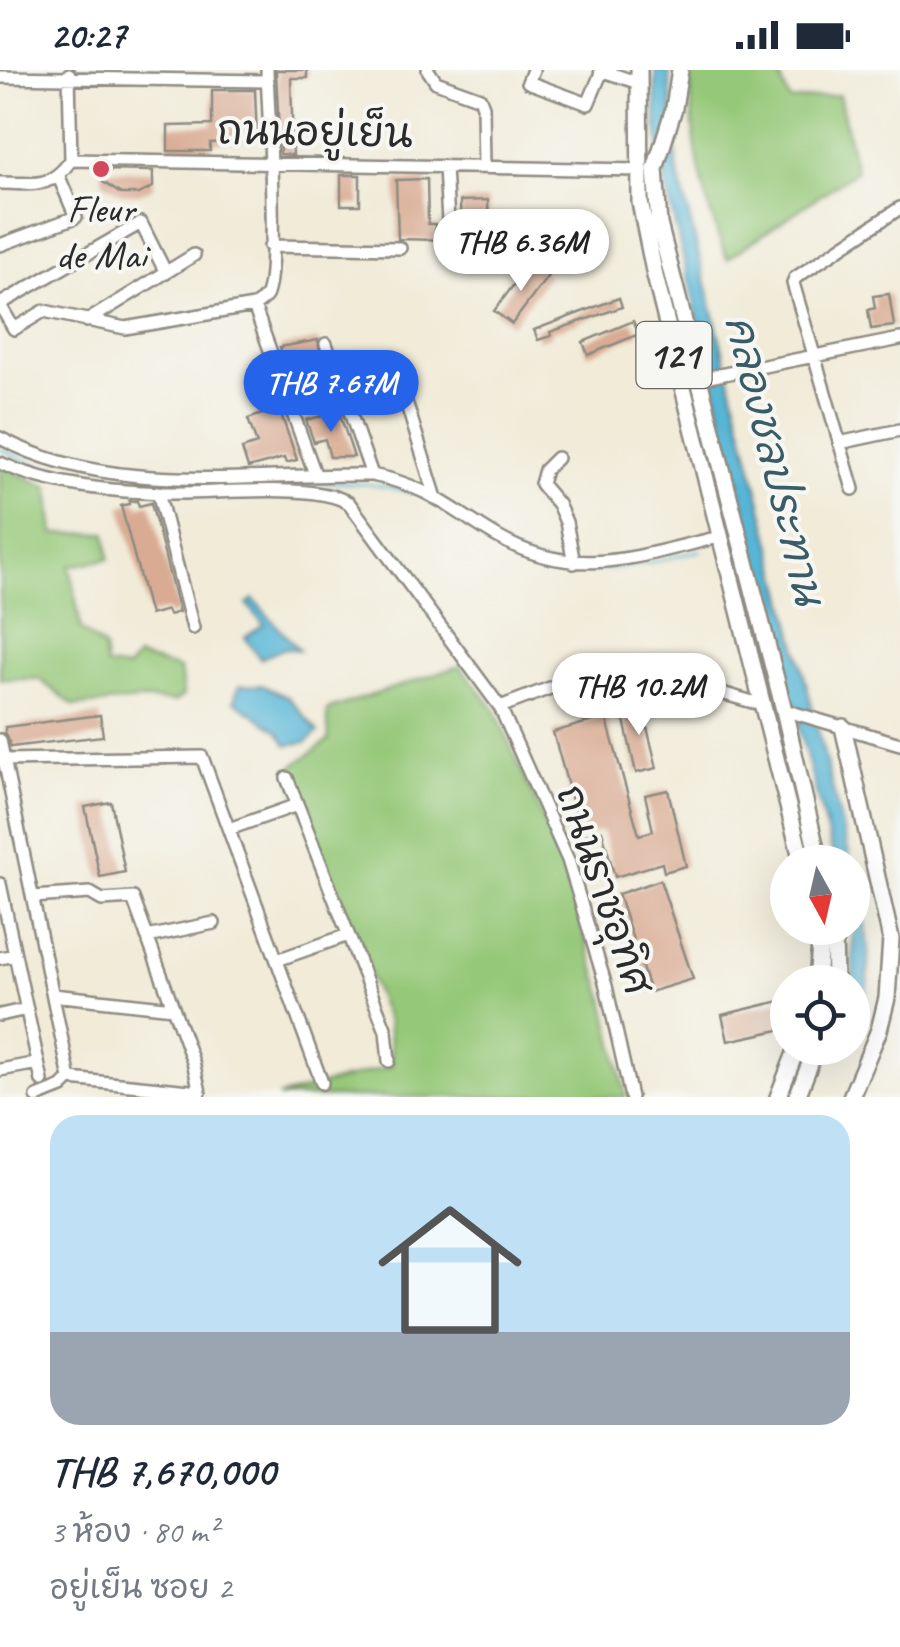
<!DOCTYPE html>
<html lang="th">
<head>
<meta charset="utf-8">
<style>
  :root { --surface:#fff; --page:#f6f6f7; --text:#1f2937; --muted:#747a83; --line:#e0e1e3; --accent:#2563eb }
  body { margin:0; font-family:Caveat,"Playpen Sans Thai",sans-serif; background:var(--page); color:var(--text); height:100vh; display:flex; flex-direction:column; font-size:38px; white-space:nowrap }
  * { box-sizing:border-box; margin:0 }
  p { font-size:32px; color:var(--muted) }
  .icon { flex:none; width:55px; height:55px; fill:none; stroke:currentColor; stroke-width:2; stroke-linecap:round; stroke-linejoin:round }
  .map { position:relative; height:1027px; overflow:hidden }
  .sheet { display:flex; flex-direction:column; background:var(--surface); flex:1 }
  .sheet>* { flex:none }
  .needle { width:65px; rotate:172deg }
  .controls { position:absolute; left:770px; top:775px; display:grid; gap:20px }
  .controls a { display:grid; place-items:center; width:100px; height:100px; border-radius:50%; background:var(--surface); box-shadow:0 10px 40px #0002; font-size:50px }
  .price { position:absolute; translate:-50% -85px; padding:0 22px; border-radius:35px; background:#fff; color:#222; font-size:32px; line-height:65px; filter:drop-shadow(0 2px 5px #0008) }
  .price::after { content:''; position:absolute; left:50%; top:60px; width:30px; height:22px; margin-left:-15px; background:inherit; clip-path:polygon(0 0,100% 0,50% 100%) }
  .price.selected { background:var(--accent); color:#fff }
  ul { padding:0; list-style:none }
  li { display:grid; align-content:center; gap:20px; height:530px; padding:0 50px }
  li+li { border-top:2px solid var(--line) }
  li span { display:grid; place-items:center; height:310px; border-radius:30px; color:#555 }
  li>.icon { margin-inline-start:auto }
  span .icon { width:180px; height:180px; fill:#fffc; stroke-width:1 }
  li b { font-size:42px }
  .status { display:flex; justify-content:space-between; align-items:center; height:70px; padding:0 50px; background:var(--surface); direction:ltr }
  .status svg { height:28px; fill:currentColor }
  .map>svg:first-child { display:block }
  .green { fill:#95c878; stroke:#607a52; stroke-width:2.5 }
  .water { fill:#57b6d6; stroke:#417080; stroke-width:2.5 }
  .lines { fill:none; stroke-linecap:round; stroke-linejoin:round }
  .stream { stroke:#57b6d6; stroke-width:2.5 }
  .building { fill:#d9ab93 }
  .minor-casing { stroke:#8e8b82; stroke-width:16 }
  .major-casing { stroke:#8e8b82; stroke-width:20 }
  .minor { stroke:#fff; stroke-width:11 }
  .major { stroke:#fff; stroke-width:15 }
  .poi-dot { fill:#d1495b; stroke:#f6f6f2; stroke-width:4 }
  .labels { text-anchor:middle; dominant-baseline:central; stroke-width:8; stroke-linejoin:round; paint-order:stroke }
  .shield { fill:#f6f6f2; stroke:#686867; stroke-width:2.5 }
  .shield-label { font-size:38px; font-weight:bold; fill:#2b2b2b }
  .street-label { font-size:40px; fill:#2b2b2b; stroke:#f6f6f2 }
  .poi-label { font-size:40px; fill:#2b2b2b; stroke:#f6f6f2 }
  .water-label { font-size:42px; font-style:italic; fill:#3a5c67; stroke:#f6f6f2 }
</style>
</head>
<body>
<div class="status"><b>20:27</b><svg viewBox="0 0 49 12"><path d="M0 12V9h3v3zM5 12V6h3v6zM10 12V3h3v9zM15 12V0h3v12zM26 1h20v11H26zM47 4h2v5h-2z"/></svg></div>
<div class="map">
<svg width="900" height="1027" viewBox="0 0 900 1027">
  <rect width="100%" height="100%" fill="#f6f6f2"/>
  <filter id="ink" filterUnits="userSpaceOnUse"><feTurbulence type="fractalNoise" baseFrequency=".01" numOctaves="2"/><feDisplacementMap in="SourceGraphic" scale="20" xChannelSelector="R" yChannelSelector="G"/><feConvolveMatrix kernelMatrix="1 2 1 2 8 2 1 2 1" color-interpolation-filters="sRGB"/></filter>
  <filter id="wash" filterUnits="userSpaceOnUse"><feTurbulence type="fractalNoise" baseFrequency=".0048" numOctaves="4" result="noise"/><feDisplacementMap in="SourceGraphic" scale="40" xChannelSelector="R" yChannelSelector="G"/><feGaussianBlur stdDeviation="2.25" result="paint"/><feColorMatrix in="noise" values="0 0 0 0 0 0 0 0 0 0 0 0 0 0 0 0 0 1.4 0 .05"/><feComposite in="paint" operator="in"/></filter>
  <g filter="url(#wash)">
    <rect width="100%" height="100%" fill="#f1ebd8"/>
    <path class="green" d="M691,0H777L790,31L839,25L856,101L727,189C702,127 689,67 691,0Z
      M0,396L49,417L54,464L106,463L109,489L70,496L81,559L104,578L106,596L127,599L137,587L180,599L183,626L174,632C141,626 107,635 74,636L39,609H0Z
      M460,596L494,638L561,791L603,924L626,1027H278L392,996L388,952L288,700L329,670L327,640Z"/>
    <path class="water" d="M655,0H669L677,98L851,792H835L782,596L666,117L656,52Z
      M253,529L299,580L285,578L260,589L245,567L264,555L247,534Z
      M261,615L288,627L318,662L307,672L287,675L278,661L234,631L239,616Z
      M853,799C869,864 878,906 853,971Z"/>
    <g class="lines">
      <path class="stream" d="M0,379L39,396L119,409
        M256,413C308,413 362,408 413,423
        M501,475C569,518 630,497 702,480"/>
    </g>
    <g id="blocks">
      <path class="building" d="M276,0H307V8H291L293,85L280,84Z
        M212,20H255L257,70L210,73V81H168V56L212,55Z
        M101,100L153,101V117L139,124H121L103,112Z
        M341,105H360V135H341Z
        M427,109L428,154H435L436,170L398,169L396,110Z
        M488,130L489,154L474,155V166H461L460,131Z
        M530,193L548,206L512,254L494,241Z
        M889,224L894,256L871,259L868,240L875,238L873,226Z
        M619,228L622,237L550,262L551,266L538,270L534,260Z
        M633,251L639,264L588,285L583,272Z
        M318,270L321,290L286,296L280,277Z
        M279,338L297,390L286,393L284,388L248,398L242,379L257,374L248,349Z
        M339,342L354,387H330L325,369L314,372L306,350Z
        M129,431H137L139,436L151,433L179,542L169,545L167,540L150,545L121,436L129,434Z
        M641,633L657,698L636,703L621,637Z
        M100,645L103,666L11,677L5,662V657Z
        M606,647L639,765L653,761L645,725L668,720L686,796L664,802L662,793L615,807L602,761L582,766L553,662Z
        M111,732L125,802L100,807L85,737Z
        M660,810L693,909L650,922L618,824Z
        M788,929L779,960L728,971L722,945Z"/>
    </g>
  </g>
  <g filter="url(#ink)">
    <use href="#blocks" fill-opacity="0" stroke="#8e8b82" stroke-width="2.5"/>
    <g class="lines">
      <g class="minor-casing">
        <path id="minor" d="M428,0L436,12L480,28L483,36L484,97
          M533,0L528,12L588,34L602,1
          M600,0L639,13
          M69,4L71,90
          M0,7L268,11
          M71,90L639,100
          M445,97L449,170
          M0,113C34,113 50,120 71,90
          M0,175L76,147L59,107
          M270,176L400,178
          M0,234L141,153L166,203
          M0,235L14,259L44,241L125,258L254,236C259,233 263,230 266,226C279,204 268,36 267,0
          M254,236L315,404
          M87,251L194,185
          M326,274L372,405
          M398,306L435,425
          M699,309L900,269
          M0,368C112,428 250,403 372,405C428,416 449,438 496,466C574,512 638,486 719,467
          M839,373L900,360
          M557,388L545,400L541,414L558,434L566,452L574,493
          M0,393C54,417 115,422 173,423C216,424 316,412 349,433L500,637L568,790L606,916L631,1027
          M853,419L793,213L795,208L900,138
          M158,422L193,558
          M500,637L608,596L621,594L763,635
          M784,640L900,674
          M0,670L70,1009
          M0,690L202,687L322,1013
          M287,708L386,961L389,991
          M229,759L297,735
          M0,814L42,1011
          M33,827L90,823L102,830L133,828L193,992L200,1022L70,1009L62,1017L37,1027
          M147,867L214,853
          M0,888L15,885
          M277,890L348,865
          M53,925L173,938
          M0,945L27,939
          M0,1000L38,993"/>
      </g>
      <g class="major-casing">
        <path id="major" d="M639,0L640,132L655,206L802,792
          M680,0L674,38L655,99L659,154L784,640L819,792
          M843,657L891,869L887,928L879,960L851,1027
          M834,858L835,912
          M817,912L820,874L817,858
          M778,1027L797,978
          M797,1027L816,978"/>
      </g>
      <use href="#minor" class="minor"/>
      <use href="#major" class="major"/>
    </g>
  </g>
  <circle class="poi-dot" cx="101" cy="99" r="10"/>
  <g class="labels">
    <rect class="shield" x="636.5" y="252" width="75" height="66" rx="8"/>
    <g class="shield-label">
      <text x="674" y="285">121</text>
    </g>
    <g class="street-label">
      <text transform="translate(315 62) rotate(1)">ถนนอยู่เย็น</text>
      <text transform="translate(604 819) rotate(71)">ถนนราชอุทิศ</text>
    </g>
    <g class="poi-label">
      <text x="101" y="139">Fleur<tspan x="101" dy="46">de Mai</tspan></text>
    </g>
    <g class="water-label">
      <text transform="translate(774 390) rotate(76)">คลองชลประทาน</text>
    </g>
  </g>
</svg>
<div class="controls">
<a><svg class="needle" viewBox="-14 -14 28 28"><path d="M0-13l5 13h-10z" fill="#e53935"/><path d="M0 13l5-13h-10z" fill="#747a83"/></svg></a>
<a><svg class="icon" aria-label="locate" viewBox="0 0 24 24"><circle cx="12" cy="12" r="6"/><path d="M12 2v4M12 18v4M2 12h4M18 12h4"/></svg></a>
</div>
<b class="price" style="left:521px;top:224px">THB 6.36M</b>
<b class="price selected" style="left:331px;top:365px">THB 7.67M</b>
<b class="price" style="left:639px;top:668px">THB 10.2M</b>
</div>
<section class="sheet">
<ul>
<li><span style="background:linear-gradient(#bfe0f5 70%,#9aa5b1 0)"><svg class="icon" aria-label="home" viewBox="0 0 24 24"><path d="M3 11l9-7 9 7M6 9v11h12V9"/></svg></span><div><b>THB 7,670,000</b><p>3 ห้อง · 80 m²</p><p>อยู่เย็น ซอย 2</p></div></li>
</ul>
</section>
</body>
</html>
